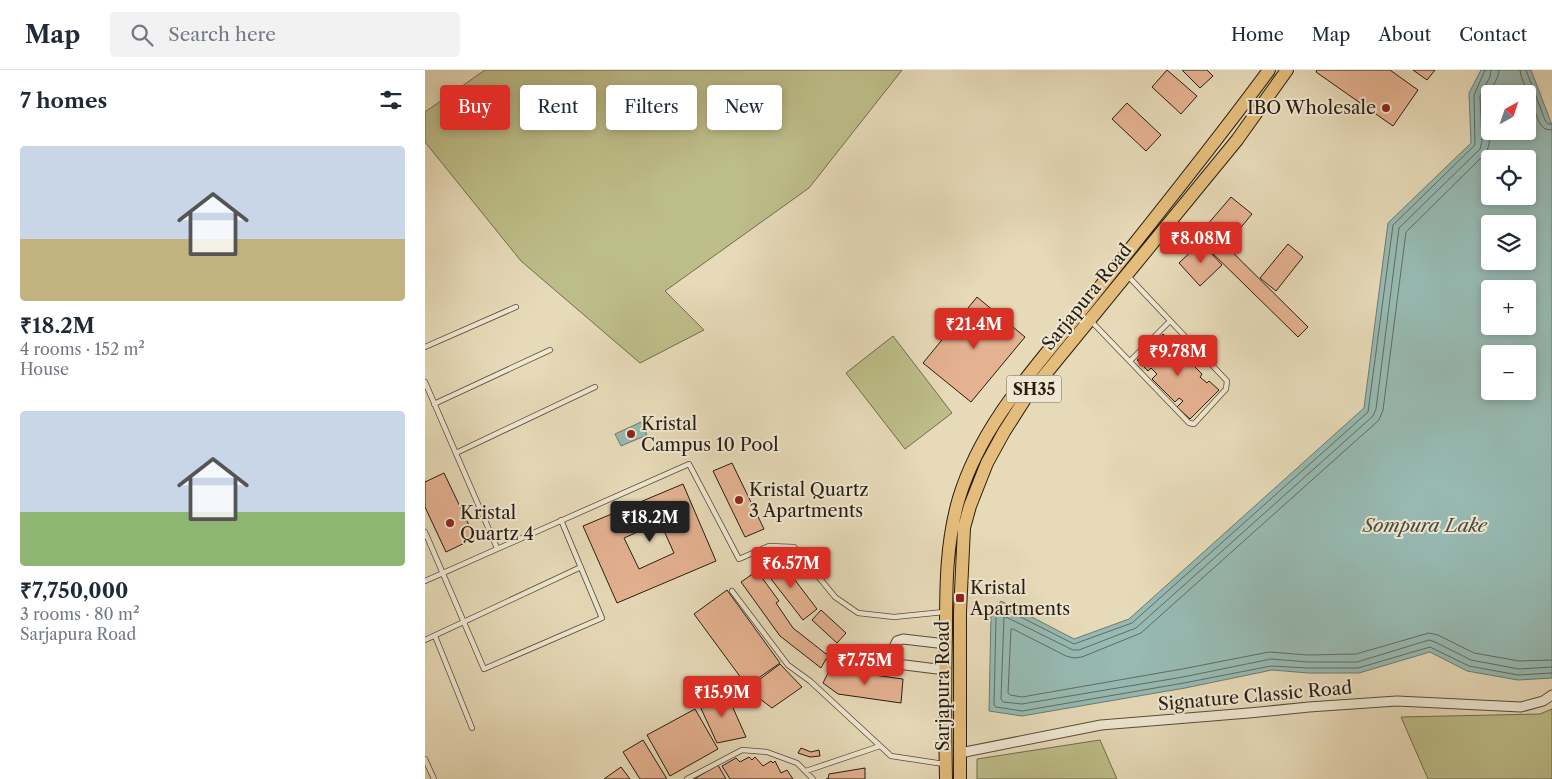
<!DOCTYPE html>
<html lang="en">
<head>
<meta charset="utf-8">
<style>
  :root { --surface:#fff; --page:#f2f2f3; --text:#1f2937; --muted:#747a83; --line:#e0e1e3; --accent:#d93025 }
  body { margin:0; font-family:"Libre Caslon Text",serif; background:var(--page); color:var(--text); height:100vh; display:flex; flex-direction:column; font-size:19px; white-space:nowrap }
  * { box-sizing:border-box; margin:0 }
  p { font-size:16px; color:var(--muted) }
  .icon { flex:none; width:28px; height:28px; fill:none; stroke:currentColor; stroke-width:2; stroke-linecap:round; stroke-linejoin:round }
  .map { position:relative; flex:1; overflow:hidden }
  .panel { display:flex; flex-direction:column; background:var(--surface); width:425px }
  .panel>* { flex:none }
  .hud { position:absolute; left:15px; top:15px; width:475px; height:45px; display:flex; gap:10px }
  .needle { width:32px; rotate:40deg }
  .fabs { position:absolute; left:1056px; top:15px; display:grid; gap:10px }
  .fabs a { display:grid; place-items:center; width:55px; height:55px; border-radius:5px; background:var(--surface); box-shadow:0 2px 8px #0003; font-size:25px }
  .price { position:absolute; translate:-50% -42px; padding:0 11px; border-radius:5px; background:var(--accent); color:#fff; font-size:16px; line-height:32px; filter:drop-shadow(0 1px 2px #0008) }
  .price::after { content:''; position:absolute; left:50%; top:30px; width:15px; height:11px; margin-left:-8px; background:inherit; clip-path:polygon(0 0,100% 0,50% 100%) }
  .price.on { background:#222; color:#fff }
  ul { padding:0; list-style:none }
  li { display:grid; align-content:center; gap:10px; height:265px; padding:0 20px }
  li span { display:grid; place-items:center; height:155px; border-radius:5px; color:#555 }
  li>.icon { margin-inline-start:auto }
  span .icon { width:90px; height:90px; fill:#fffc; stroke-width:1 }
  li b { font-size:21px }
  h2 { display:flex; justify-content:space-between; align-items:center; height:60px; padding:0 20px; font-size:21px }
  .pill { padding:0 18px; border-radius:5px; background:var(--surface); box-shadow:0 2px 8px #0003; font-size:18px; line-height:45px }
  .pill.on { background:var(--accent); color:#fff }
  header { display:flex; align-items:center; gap:30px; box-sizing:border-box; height:70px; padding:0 25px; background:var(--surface); border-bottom:1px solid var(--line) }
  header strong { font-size:24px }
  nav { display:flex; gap:28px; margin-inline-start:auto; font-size:18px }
  .search { width:350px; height:45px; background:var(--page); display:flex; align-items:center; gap:12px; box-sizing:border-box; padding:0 18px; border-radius:5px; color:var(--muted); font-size:19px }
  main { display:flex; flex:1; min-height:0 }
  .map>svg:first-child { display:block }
  .green { fill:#bdbd89; stroke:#726d4e }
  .water { fill:#97bab3; stroke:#6a7b73; fill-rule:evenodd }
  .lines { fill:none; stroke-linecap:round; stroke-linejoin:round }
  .shore { stroke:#5f6c62; stroke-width:1 }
  .building { fill:#e5b291; stroke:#271d12; fill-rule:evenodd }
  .lane-casing { stroke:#574c3c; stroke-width:6 }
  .street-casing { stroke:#574c3c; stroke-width:11 }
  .primary-casing { stroke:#271d12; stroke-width:14 }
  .lane { stroke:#efe7d1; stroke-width:4.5 }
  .street { stroke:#efe7d1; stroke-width:9 }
  .primary { stroke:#e4bd7c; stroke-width:12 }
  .poi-dot { fill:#8f2418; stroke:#efe7d1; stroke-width:2 }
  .labels { text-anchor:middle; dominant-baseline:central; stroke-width:4; stroke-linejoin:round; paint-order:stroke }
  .shield { fill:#efe7d1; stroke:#635a4b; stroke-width:1 }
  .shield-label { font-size:16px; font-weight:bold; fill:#271d12 }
  .poi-label { font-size:18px; fill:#271d12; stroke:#efe7d1; text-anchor:start }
  .street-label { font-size:18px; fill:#271d12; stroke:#efe7d1 }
  .water-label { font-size:19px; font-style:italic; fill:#494c42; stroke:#efe7d1 }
</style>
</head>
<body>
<header>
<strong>Map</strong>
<div class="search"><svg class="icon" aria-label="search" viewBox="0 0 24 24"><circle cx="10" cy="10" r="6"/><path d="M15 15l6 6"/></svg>Search here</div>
<nav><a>Home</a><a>Map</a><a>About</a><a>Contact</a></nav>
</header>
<main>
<section class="panel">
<h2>7 homes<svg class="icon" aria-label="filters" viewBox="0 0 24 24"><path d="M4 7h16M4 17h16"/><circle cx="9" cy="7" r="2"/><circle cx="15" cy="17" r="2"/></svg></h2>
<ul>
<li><span style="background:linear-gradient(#c9d6e8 60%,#c2b280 0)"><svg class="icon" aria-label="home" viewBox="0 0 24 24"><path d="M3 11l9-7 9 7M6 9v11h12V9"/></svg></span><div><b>₹18.2M</b><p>4 rooms · 152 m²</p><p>House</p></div></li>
<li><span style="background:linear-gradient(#c9d6e8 65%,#8fb573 0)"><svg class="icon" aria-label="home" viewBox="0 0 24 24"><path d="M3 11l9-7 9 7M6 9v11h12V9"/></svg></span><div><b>₹7,750,000</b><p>3 rooms · 80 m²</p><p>Sarjapura Road</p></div></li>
</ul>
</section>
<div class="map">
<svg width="1127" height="709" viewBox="0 0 1127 709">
  <rect width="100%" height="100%" fill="#e7dab8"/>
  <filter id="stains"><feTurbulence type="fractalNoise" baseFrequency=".004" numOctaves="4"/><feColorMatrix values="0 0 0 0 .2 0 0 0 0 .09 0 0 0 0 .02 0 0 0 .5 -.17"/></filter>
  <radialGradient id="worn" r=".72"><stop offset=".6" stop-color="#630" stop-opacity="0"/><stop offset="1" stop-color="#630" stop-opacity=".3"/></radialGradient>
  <path class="green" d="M60,0H477L384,118L240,221L279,260L215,293L96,191L0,72V42Z
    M468,266L527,343L480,379L421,303Z
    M1127,639V709H1003L976,647L1115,644Z
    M675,670L692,709H552V689Z"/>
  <path class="water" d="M1056,0H1106L1127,55V608L1093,610L1042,601L1005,582L934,603H883L847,600L760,618L597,646L564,641L566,544L576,531L649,569L704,549L939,338L963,153L1046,73L1044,23ZM1065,24H1102V61H1065ZM1065,89H1102V126H1065ZM1065,154H1102V191H1065ZM1065,219H1102V256H1065ZM1065,284H1102V321H1065Z
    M216,352L222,365L196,376L190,364Z"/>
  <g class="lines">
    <path class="shore" d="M1060,0L1049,25L1050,75L968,155L943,342L707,553L649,574L580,539H577L571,547L569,635L571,637L597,641L759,613L846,596L883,598H933L1005,577L1044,596L1093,605L1127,603
      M1066,0L1065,7L1055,26L1057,72L1055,79L974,158L951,339L948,346L711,558L654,580H648L581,547H579L576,629L578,632L597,634L758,607L846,589L883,592H932L1004,570L1010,572L1046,590L1094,599L1127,597
      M1074,0C1074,11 1063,19 1063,30C1062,47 1069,67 1061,83L981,162L958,340L954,350L716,563L657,587L649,588L641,586L588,559H586L583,623L585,625L597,627L757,599L844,582L883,585L931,584L1004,563L1013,565L1049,583L1094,591L1127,590
      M1095,0L1096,6L1115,54L1120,59L1127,60
      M1101,0L1120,50L1123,54H1127"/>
  </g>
  <path class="building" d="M742,0L772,26L756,44L727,17Z
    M757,0H782L788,6L775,18Z
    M892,0H965L993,20L968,56L891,2Z
    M988,0H1010L1002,10Z
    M702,33L736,65L721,81L687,49Z
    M806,127L827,144L803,173L782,155Z
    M785,160L883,257L873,267L775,171Z
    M776,172L797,195L775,216L754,193Z
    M863,174L878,187L851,221L835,208Z
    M552,227L600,267L546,332L498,293Z
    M738,264L759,284L756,288L758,290L761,288L777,304L775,307L782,313L784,311L794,320L765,349L752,337L758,331L754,328L750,332L727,309L732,304L726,298L723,301L712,290L722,281L726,285L732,279L727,275Z
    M307,393L339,459L320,467L288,401Z
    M19,403L50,468L21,482L0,437V412Z
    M258,414L291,491L192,533L158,456ZM235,452L249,483L214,499L199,468Z
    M354,489L392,539L378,550L339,500Z
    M332,501L354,531L351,533L368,558L401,584L408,578L450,583L448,597L401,589L396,598L355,566L316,512Z
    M302,520L355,593L322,616L269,544Z
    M396,540L421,563L412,573L387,550Z
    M355,594L377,617L347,638L322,619Z
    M405,599L478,609L476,633L413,624L398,613Z
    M300,620L321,667L292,673L273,632Z
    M270,639L293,679L245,706L222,665Z
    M218,670L242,709H215L198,682Z
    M376,678L386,682L394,680L395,686L385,687L373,683Z
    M324,687L327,690L330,687L338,696L346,691L348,693L350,691L356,703L362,700L368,709H305L297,696L311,688L315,692Z
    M293,695L301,709H269Z
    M196,697L205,709H179Z
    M440,698V709H401H403L404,704Z"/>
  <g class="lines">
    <g class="lane-casing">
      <path id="lane" d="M666,251L764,353L769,354L801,319L802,311L703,206
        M0,277L91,237
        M705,291L745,251
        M0,312L72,478
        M9,334L125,280
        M31,383L170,317
        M0,462L59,599L177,548L136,450
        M0,511L264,394L314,489L344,476L369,477L410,527L433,543L469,547L519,542
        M307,521L363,595L385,611L466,686L519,694
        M10,566L47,658
        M0,570L156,497
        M0,689L9,709
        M381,701L455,676
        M262,709L317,680L342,682L372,693L388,709"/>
    </g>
    <g class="street-casing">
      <path id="street" d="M520,600L472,594L468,589L469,577L472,571L478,569L521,574
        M535,683L676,655L824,643L884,637L972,631L1096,637L1118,631L1127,625"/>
    </g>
    <g class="primary-casing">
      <path id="primary" d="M521,709C520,660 520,611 521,562C521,517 521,472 534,428C558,350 614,294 663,232C724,155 786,79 844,0
        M535,709V542L539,458L545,436L562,393L579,362L600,329L812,70L862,0"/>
    </g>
    <use href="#lane" class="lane"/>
    <use href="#street" class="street"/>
    <use href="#primary" class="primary"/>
  </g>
  <g class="poi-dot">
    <circle cx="961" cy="38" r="5"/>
    <circle cx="206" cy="364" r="5"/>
    <circle cx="314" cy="430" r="5"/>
    <circle cx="25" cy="453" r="5"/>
    <rect x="530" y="523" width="10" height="10" rx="2.5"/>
  </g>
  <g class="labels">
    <rect class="shield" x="581.5" y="305.5" width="55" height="27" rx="4"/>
    <g class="shield-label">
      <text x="609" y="319">SH35</text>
    </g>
    <g class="poi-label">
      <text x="951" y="38" text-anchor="end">IBO Wholesale</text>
      <text x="216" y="354">Kristal<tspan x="216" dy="21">Campus 10 Pool</tspan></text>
      <text x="324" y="420">Kristal Quartz<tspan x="324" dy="21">3 Apartments</tspan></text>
      <text x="35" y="443">Kristal<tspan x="35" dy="21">Quartz 4</tspan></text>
      <text x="545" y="518">Kristal<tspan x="545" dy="21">Apartments</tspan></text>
    </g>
    <g class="street-label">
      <text transform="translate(662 227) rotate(-51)">Sarjapura Road</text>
      <text transform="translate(518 616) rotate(-90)">Sarjapura Road</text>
      <text transform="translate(830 626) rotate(-5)">Signature Classic Road</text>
    </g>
    <g class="water-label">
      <text x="1000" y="455">Sompura Lake</text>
    </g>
  </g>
  <rect width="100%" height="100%" filter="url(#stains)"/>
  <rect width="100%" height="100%" fill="url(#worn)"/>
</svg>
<div class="fabs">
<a><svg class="needle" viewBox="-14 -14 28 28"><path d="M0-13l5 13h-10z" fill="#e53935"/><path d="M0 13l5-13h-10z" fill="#747a83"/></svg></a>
<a><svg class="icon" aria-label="locate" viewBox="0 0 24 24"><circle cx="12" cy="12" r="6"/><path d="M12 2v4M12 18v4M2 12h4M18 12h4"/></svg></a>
<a><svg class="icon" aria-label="layers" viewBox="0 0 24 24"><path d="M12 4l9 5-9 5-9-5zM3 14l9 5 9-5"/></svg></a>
<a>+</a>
<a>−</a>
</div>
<b class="price" style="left:776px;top:194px">₹8.08M</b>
<b class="price" style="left:549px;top:280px">₹21.4M</b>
<b class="price" style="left:753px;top:307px">₹9.78M</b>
<b class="price on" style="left:225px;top:473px">₹18.2M</b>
<b class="price" style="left:366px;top:519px">₹6.57M</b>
<b class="price" style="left:440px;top:616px">₹7.75M</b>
<b class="price" style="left:297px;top:648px">₹15.9M</b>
<div class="hud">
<a class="pill on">Buy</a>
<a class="pill">Rent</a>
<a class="pill">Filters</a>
<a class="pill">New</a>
</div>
</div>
</main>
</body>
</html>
